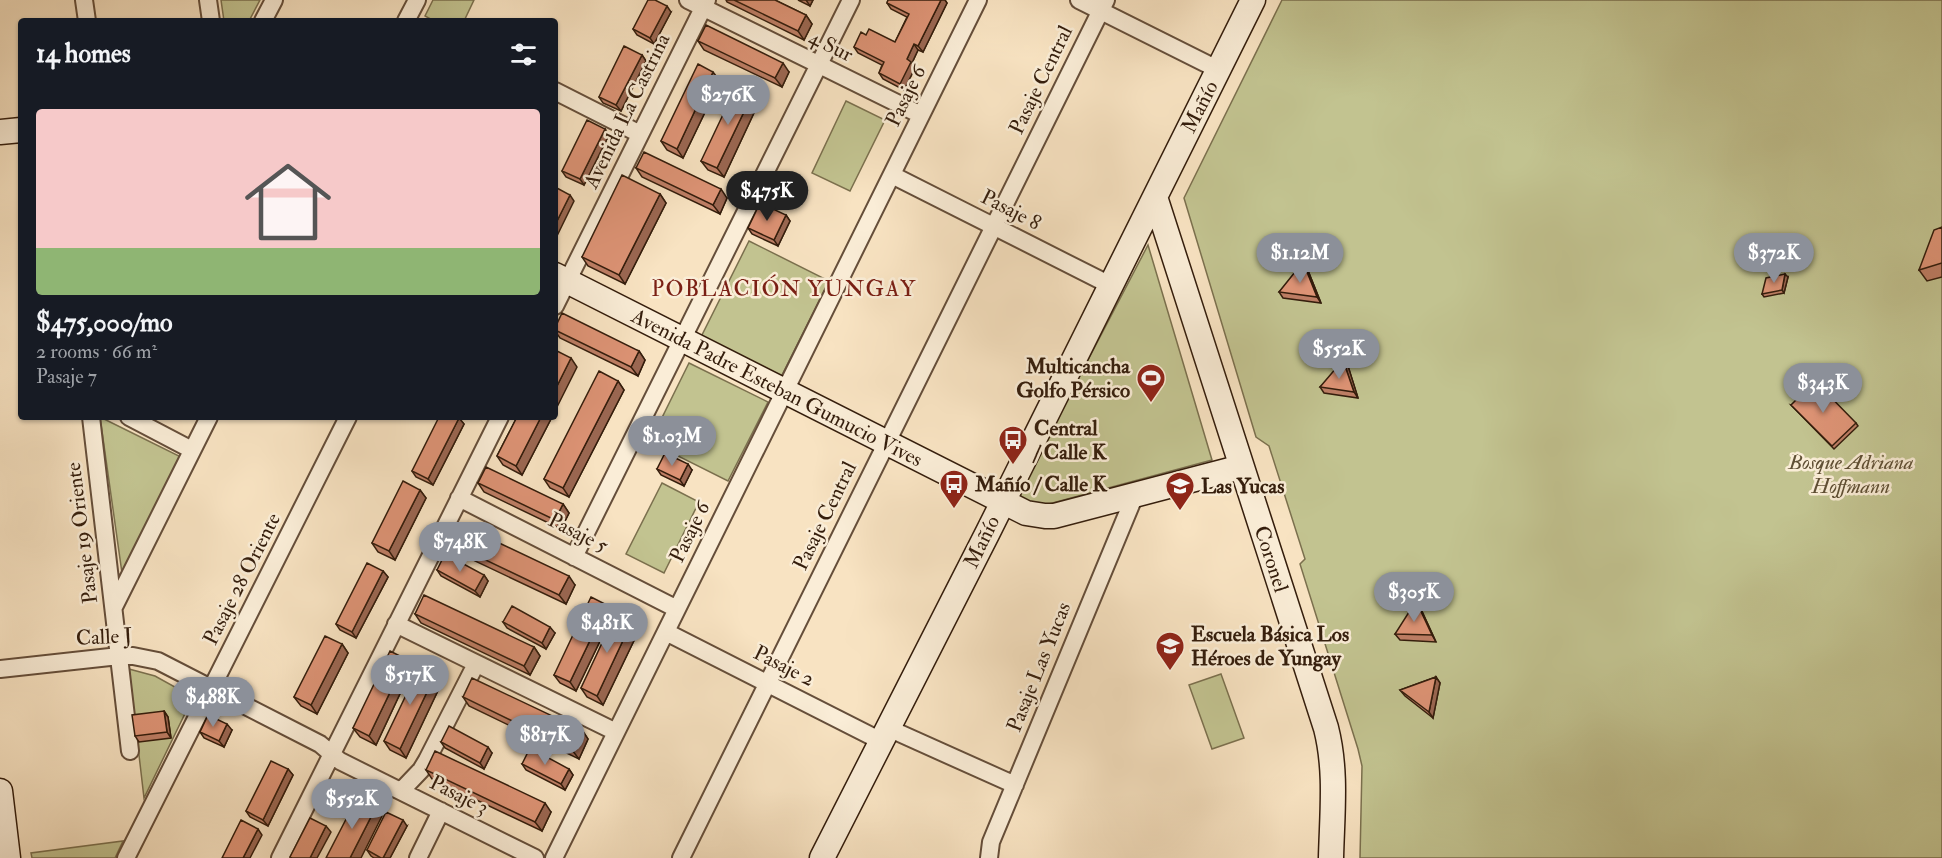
<!DOCTYPE html>
<html lang="en">
<head>
<meta charset="utf-8">
<style>
  :root { --surface:#171b24; --page:#20242c; --text:#f1f3f6; --muted:#9ea1a6; --accent:#8c9099 }
  body { margin:0; font-family:"IM FELL Double Pica",serif; background:var(--page); color:var(--text); height:100vh; display:flex; flex-direction:column; font-size:22px; white-space:nowrap }
  * { box-sizing:border-box; margin:0 }
  p { font-size:20px; color:var(--muted) }
  .icon { flex:none; width:33px; height:33px; fill:none; stroke:currentColor; stroke-width:2; stroke-linecap:round; stroke-linejoin:round }
  .map { position:relative; flex:1; overflow:hidden }
  .side { position:absolute; left:18px; top:18px; width:540px; height:402px; display:flex; flex-direction:column; background:var(--surface); border-radius:6px; box-shadow:0 2px 4px #0004 }
  .side>* { flex:none }
  .price { position:absolute; translate:-50% -51px; padding:0 14px; border-radius:21px; background:var(--accent); color:#fff; font-size:20px; line-height:39px; filter:drop-shadow(0 2px 3px #0008) }
  .price::after { content:''; position:absolute; left:50%; top:36px; width:18px; height:14px; margin-left:-9px; background:inherit; clip-path:polygon(0 0,100% 0,50% 100%) }
  .price.current { background:#222; color:#fff }
  ul { padding:0; list-style:none }
  li { display:grid; align-content:center; gap:12px; height:318px; padding:0 18px }
  li span { display:grid; place-items:center; height:186px; border-radius:6px; color:#555 }
  li>.icon { margin-inline-start:auto }
  span .icon { width:108px; height:108px; fill:#fffc; stroke-width:1 }
  li b { font-size:26px }
  h2 { display:flex; justify-content:space-between; align-items:center; height:72px; padding:0 18px; font-size:26px }
  .map>svg:first-child { display:block }
  .green { fill:#c2c390; stroke:#7b704e; stroke-width:1.5 }
  .lines { fill:none; stroke-linecap:round; stroke-linejoin:round }
  .street-casing { stroke:#654e3a; stroke-width:20 }
  .secondary-casing { stroke:#341d0c; stroke-width:27 }
  .street { stroke:#faedd7; stroke-width:16 }
  .secondary { stroke:#faedd7; stroke-width:24 }
  .wall { fill:#be7e65; stroke:#341d0c; stroke-width:1.5 }
  .shaded-wall { fill:#9b6752; stroke:#341d0c; stroke-width:1.5 }
  .building { fill:#dd9375; stroke:#341d0c; stroke-width:1.5 }
  .labels { text-anchor:middle; dominant-baseline:central; stroke-width:5; stroke-linejoin:round; paint-order:stroke }
  .street-label { font-size:21px; fill:#341d0c; stroke:#faedd7 }
  .poi-label { font-size:21px; font-weight:bold; fill:#341d0c; stroke:#faedd7; text-anchor:start }
  .park-label { font-size:21px; font-style:italic; fill:#5f4f34; stroke:#faedd7 }
  .neighbourhood-label { font-size:22px; letter-spacing:1.5px; fill:#7a1f14; stroke:#faedd7 }
</style>
</head>
<body>
<div class="map">
<svg width="1942" height="858" viewBox="0 0 1942 858">
  <rect width="100%" height="100%" fill="#f8e3c2"/>
  <filter id="stains"><feTurbulence type="fractalNoise" baseFrequency=".00333" numOctaves="4"/><feColorMatrix values="0 0 0 0 .2 0 0 0 0 .09 0 0 0 0 .02 0 0 0 .5 -.17"/></filter>
  <radialGradient id="worn" r=".72"><stop offset=".6" stop-color="#630" stop-opacity="0"/><stop offset="1" stop-color="#630" stop-opacity=".3"/></radialGradient>
  <path class="green" d="M221,0H260L249,21H224Z
    M433,0H474L464,21H434L425,16Z
    M1282,0H1942V858H1360L1362,766L1358,749L1300,564L1305,559L1269,446L1256,437L1184,198Z
    M846,101L885,120L850,191L812,173Z
    M749,241L829,281L780,379L700,339Z
    M1148,245L1212,460L1034,508L1017,496Z
    M689,363L768,402L728,481L650,442Z
    M100,417L181,457L122,573Z
    M662,483L699,502L664,573L626,554Z
    M129,669L155,676L193,697L144,798Z
    M1221,674L1244,738L1212,749L1189,685Z
    M123,841L115,858H32L31,853Z"/>
  <g class="lines">
    <g class="street-casing">
      <path id="street" d="M84,0L87,21
        M208,0L211,21
        M688,0L921,115
        M1079,0L1219,70
        M263,21L274,0
        M406,21L417,0
        M555,91L640,134
        M892,175L1110,285
        M555,306L707,0
        M91,417L130,751
        M129,417L192,450
        M459,498L677,609
        M574,557L851,0
        M114,607L209,417
        M396,624L616,732
        M666,632L881,741
        M0,669L119,656H133L158,661L320,744L340,761L535,858
        M888,728L1015,785
        M401,791L421,770L427,760L476,664
        M126,858L348,417
        M280,858L500,417
        M418,858L441,811
        M554,858L978,0
        M681,858L1106,0
        M989,858L991,842L1135,495"/>
    </g>
    <g class="secondary-casing">
      <path id="secondary" d="M0,132L21,130
        M1155,197L1326,728C1337,771 1332,814 1331,858
        M555,275L1026,513L1045,516H1054L1241,467
        M0,791L8,858
        M822,858L988,532L1253,0"/>
    </g>
    <use href="#street" class="street"/>
    <use href="#secondary" class="secondary"/>
  </g>
  <path class="wall" d="M726,0H775L806,15L812,24L804,40L727,2Z
    M798,0H813L810,6Z
    M888,0H945L947,3L923,52L918,50L912,63L915,68L904,90L883,79L879,73L882,65L858,53L854,47L866,35L895,42L907,17L891,9L887,3Z
    M671,12L654,44L637,35L633,29Z
    M698,41L789,72L782,87L704,50Z
    M642,55L646,61L621,111L603,103L599,97Z
    M720,81L683,158L667,150L661,141Z
    M760,100L724,177L708,170L701,161Z
    M605,129L609,135L584,185L566,177L562,171Z
    M636,168L727,198L720,214L642,177Z
    M660,194L666,203L625,284L588,266L582,257Z
    M786,215L790,221L778,246L752,234L748,228Z
    M1942,227V277L1927,281L1919,270Z
    M1307,268L1321,303L1283,298L1279,292Z
    M1788,277L1784,293L1764,297L1762,294Z
    M555,328L639,351L645,360L638,376L560,338L555,331Z
    M1348,366L1358,398L1324,393L1320,387Z
    M618,381L624,390L569,497L550,488L544,479Z
    M1791,405L1856,423L1858,426L1834,449Z
    M517,417H552L522,475L503,465L497,456Z
    M459,418L464,424L433,485L416,477L412,471Z
    M657,469L692,470L684,486L661,475Z
    M478,483L563,504L569,513L561,529L484,492Z
    M420,490L426,498L395,560L378,552L372,543Z
    M450,543L575,585L566,604L456,552Z
    M437,570L484,575L488,581L480,597L441,576Z
    M383,571L388,577L356,638L340,630L336,624Z
    M607,605L613,614L576,691L560,683L554,675Z
    M1420,607L1436,642L1400,640L1395,634Z
    M415,614L534,647L540,656L530,675L421,623Z
    M503,622L555,633L546,649L507,628Z
    M640,628L603,705L587,697L581,688Z
    M342,644L348,653L317,714L301,706L294,697Z
    M406,659L412,668L376,745L360,737L353,728Z
    M1436,677L1440,683L1433,718L1405,696L1400,690Z
    M443,680L406,758L390,750L384,741Z
    M463,697L582,730L588,739L579,759L469,706Z
    M164,711L168,717L171,738L139,742L135,736Z
    M232,730L224,747L204,738L200,732Z
    M441,742L492,753L484,769L445,748Z
    M522,764L569,769L573,775L565,790L526,770Z
    M288,769L293,775L268,826L250,817L246,811Z
    M426,770L551,812L542,831L432,779Z
    M407,826L390,858H374L371,856L367,850Z"/>
  <path class="shaded-wall" d="M806,0H813L810,6Z
    M941,0H945L947,3L923,52L918,46Z
    M667,6L671,12L654,44L650,38Z
    M806,15L812,24L804,40L798,31Z
    M914,44L918,50L912,63L915,68L904,90L900,84L907,59Z
    M642,55L646,61L621,111L616,105Z
    M783,63L789,72L782,87L775,78Z
    M713,72L720,81L683,158L677,149Z
    M754,91L760,100L724,177L717,168Z
    M605,129L609,135L584,185L580,179Z
    M721,189L727,198L720,214L713,205Z
    M660,194L666,203L625,284L619,275Z
    M570,195L574,201L555,240V225Z
    M786,215L790,221L778,246L774,240Z
    M1303,262L1307,268L1321,303L1317,297Z
    M1785,274L1788,277L1784,293L1782,290Z
    M639,351L645,360L638,376L631,367Z
    M571,358L577,367L555,411V390Z
    M1343,360L1348,366L1358,398L1354,392Z
    M618,381L624,390L569,497L563,488Z
    M541,417H552L522,475L516,466Z
    M459,418L464,424L433,485L428,479Z
    M688,464L692,470L684,486L680,480Z
    M420,490L426,498L395,560L389,551Z
    M563,504L569,513L561,529L555,520Z
    M383,571L388,577L356,638L352,632Z
    M484,575L488,581L480,597L475,591Z
    M569,576L575,585L566,604L559,595Z
    M1416,601L1420,607L1436,642L1432,635Z
    M607,605L613,614L576,691L570,682Z
    M633,619L640,628L603,705L597,696Z
    M550,627L555,633L546,649L542,643Z
    M342,644L348,653L317,714L311,705Z
    M534,647L540,656L530,675L524,666Z
    M406,659L412,668L376,745L369,736Z
    M437,671L443,680L406,758L400,749Z
    M1436,677L1440,683L1433,718L1429,712Z
    M164,711L168,717L171,738L167,732Z
    M227,724L232,730L224,747L219,741Z
    M582,730L588,739L579,759L572,750Z
    M488,747L492,753L484,769L480,763Z
    M288,769L293,775L268,826L263,820Z
    M569,769L573,775L565,790L561,784Z
    M545,803L551,812L542,831L535,822Z
    M376,807L382,816L361,858H350Z
    M403,820L407,826L390,858H383Z
    M326,826L331,832L317,858H310Z
    M258,829L262,835L250,858H243Z"/>
  <path class="building" d="M648,0H655L667,6L650,38L633,29Z
    M734,0H775L806,15L798,31Z
    M888,0H941L918,46L914,44L907,59L911,62L900,84L879,73L884,62L854,47L861,32L866,35L869,29L895,42L909,14L887,3Z
    M706,25L783,63L775,78L698,41Z
    M624,46L642,55L616,105L599,97Z
    M698,64L713,72L677,149L661,141Z
    M738,83L754,91L717,168L701,161Z
    M587,120L605,129L580,179L562,171Z
    M644,152L721,189L713,205L636,168Z
    M622,175L660,194L619,275L582,257Z
    M555,187L570,195L555,225Z
    M760,203L786,215L774,240L748,228Z
    M1942,227V263L1919,270L1934,230Z
    M1303,262L1317,297L1279,292Z
    M1785,274L1782,290L1762,294L1766,278Z
    M562,313L639,351L631,367L555,330V328Z
    M555,350L571,358L555,390Z
    M1343,360L1354,392L1320,387Z
    M599,371L618,381L563,488L544,479Z
    M1815,381L1856,423L1832,446L1791,405Z
    M439,417L459,418L428,479L412,471Z
    M517,417H541L516,466L497,456Z
    M665,453L688,464L680,480L657,469Z
    M486,467L563,504L555,520L478,483Z
    M403,481L420,490L389,551L372,543Z
    M459,524L569,576L559,595L450,543Z
    M445,554L484,575L475,591L437,570Z
    M367,563L383,571L352,632L336,624Z
    M424,595L534,647L524,666L415,614Z
    M591,597L607,605L570,682L554,675Z
    M1416,601L1432,635L1395,634Z
    M512,606L550,627L542,643L503,622Z
    M617,611L633,619L597,696L581,688Z
    M325,636L342,644L311,705L294,697Z
    M390,651L406,659L369,736L353,728Z
    M421,664L437,671L400,749L384,741Z
    M1436,677L1429,712L1400,690Z
    M472,678L582,730L572,750L463,697Z
    M164,711L167,732L135,736L132,715Z
    M208,715L227,724L219,741L200,732Z
    M449,726L488,747L480,763L441,742Z
    M530,748L569,769L561,784L522,764Z
    M435,751L545,803L535,822L426,770Z
    M271,761L288,769L263,820L246,811Z
    M357,798L376,807L350,858H326Z
    M386,812L403,820L383,858H381L367,850Z
    M310,818L326,826L310,858H292L290,857Z
    M241,820L258,829L243,858H222Z"/>
  <defs>
    <g id="stadium-pin" transform="scale(1.5)"><path d="M0 17L-7.5 6A9.5 9.5 0 1 1 7.5 6Z" fill="#8f2418" stroke="#faedd7"/><path d="M0-5a6.5 5 0 1 0 0 10a6.5 5 0 1 0 0-10ZM-3.5-1.8h7v3.6h-7Z" fill="#fff"/></g>
    <g id="bus-pin" transform="scale(1.5)"><path d="M0 17L-7.5 6A9.5 9.5 0 1 1 7.5 6Z" fill="#8f2418" stroke="#faedd7"/><path d="M-5-6H5V4H4V6H2V4H-2V6H-4V4H-5ZM-3.5-4V0h7V-4ZM-3.5 1.2v1.5H-2V1.2ZM2 1.2v1.5H3.5V1.2Z" fill="#fff"/></g>
    <g id="school-pin" transform="scale(1.5)"><path d="M0 17L-7.5 6A9.5 9.5 0 1 1 7.5 6Z" fill="#8f2418" stroke="#faedd7"/><path d="M0-5L7-2L0 1L-7-2ZM-4 1L0 2.5L4 1V4Q0 6-4 4Z" fill="#fff"/></g>
  </defs>
  <g fill-rule="evenodd">
    <use href="#stadium-pin" x="1151" y="378"/>
    <use href="#bus-pin" x="1013" y="440"/>
    <use href="#bus-pin" x="954" y="484"/>
    <use href="#school-pin" x="1180" y="486"/>
    <use href="#school-pin" x="1170" y="646"/>
  </g>
  <g class="labels">
    <g class="street-label">
      <text transform="translate(831 46) rotate(26)">4 Sur</text>
      <text transform="translate(1041 80) rotate(-64)">Pasaje Central</text>
      <text transform="translate(906 96) rotate(-64)">Pasaje 6</text>
      <text transform="translate(1200 107) rotate(-63)">Mañío</text>
      <text transform="translate(627 111) rotate(-64)">Avenida La Castrina</text>
      <text transform="translate(1011 210) rotate(27)">Pasaje 8</text>
      <text transform="translate(777 388) rotate(27)">Avenida Padre Esteban Gumucio Vives</text>
      <text transform="translate(825 516) rotate(-64)">Pasaje Central</text>
      <text transform="translate(690 532) rotate(-64)">Pasaje 6</text>
      <text transform="translate(82 533) rotate(-97)">Pasaje 19 Oriente</text>
      <text transform="translate(578 533) rotate(27)">Pasaje 5</text>
      <text transform="translate(982 542) rotate(-64)">Mañío</text>
      <text transform="translate(1271 559) rotate(72)">Coronel</text>
      <text transform="translate(242 579) rotate(-63)">Pasaje 28 Oriente</text>
      <text transform="translate(104 637) rotate(-3)">Calle J</text>
      <text transform="translate(784 666) rotate(27)">Pasaje 2</text>
      <text transform="translate(1039 667) rotate(-68)">Pasaje Las Yucas</text>
      <text transform="translate(459 795) rotate(27)">Pasaje 3</text>
    </g>
    <g class="poi-label">
      <text x="1130" y="366" text-anchor="end">Multicancha<tspan x="1130" dy="24">Golfo Pérsico</tspan></text>
      <text x="1034" y="428">Central<tspan x="1034" dy="24">/ Calle K</tspan></text>
      <text x="975" y="484">Mañío / Calle K</text>
      <text x="1201" y="486">Las Yucas</text>
      <text x="1191" y="634">Escuela Básica Los<tspan x="1191" dy="24">Héroes de Yungay</tspan></text>
    </g>
    <g class="park-label">
      <text x="1851" y="462">Bosque Adriana<tspan x="1851" dy="24">Hoffmann</tspan></text>
    </g>
    <g class="neighbourhood-label">
      <text x="784" y="289">POBLACIÓN YUNGAY</text>
    </g>
  </g>
  <rect width="100%" height="100%" filter="url(#stains)"/>
  <rect width="100%" height="100%" fill="url(#worn)"/>
</svg>
<b class="price" style="left:728px;top:126px">$276K</b>
<b class="price current" style="left:767px;top:222px">$475K</b>
<b class="price" style="left:1300px;top:284px">$1.12M</b>
<b class="price" style="left:1774px;top:284px">$372K</b>
<b class="price" style="left:1339px;top:380px">$552K</b>
<b class="price" style="left:1823px;top:414px">$343K</b>
<b class="price" style="left:672px;top:467px">$1.03M</b>
<b class="price" style="left:460px;top:573px">$748K</b>
<b class="price" style="left:1414px;top:623px">$305K</b>
<b class="price" style="left:607px;top:654px">$481K</b>
<b class="price" style="left:410px;top:706px">$517K</b>
<b class="price" style="left:213px;top:728px">$488K</b>
<b class="price" style="left:545px;top:766px">$817K</b>
<b class="price" style="left:352px;top:830px">$552K</b>
<section class="side">
<h2>14 homes<svg class="icon" aria-label="filters" viewBox="0 0 24 24"><path d="M4 7h16M4 17h16"/><circle cx="9" cy="7" r="2"/><circle cx="15" cy="17" r="2"/></svg></h2>
<ul>
<li><span style="background:linear-gradient(#f6c9c9 75%,#8fb573 0)"><svg class="icon" aria-label="home" viewBox="0 0 24 24"><path d="M3 11l9-7 9 7M6 9v11h12V9"/></svg></span><div><b>$475,000/mo</b><p>2 rooms · 66 m²</p><p>Pasaje 7</p></div></li>
</ul>
</section>
</div>
</body>
</html>
